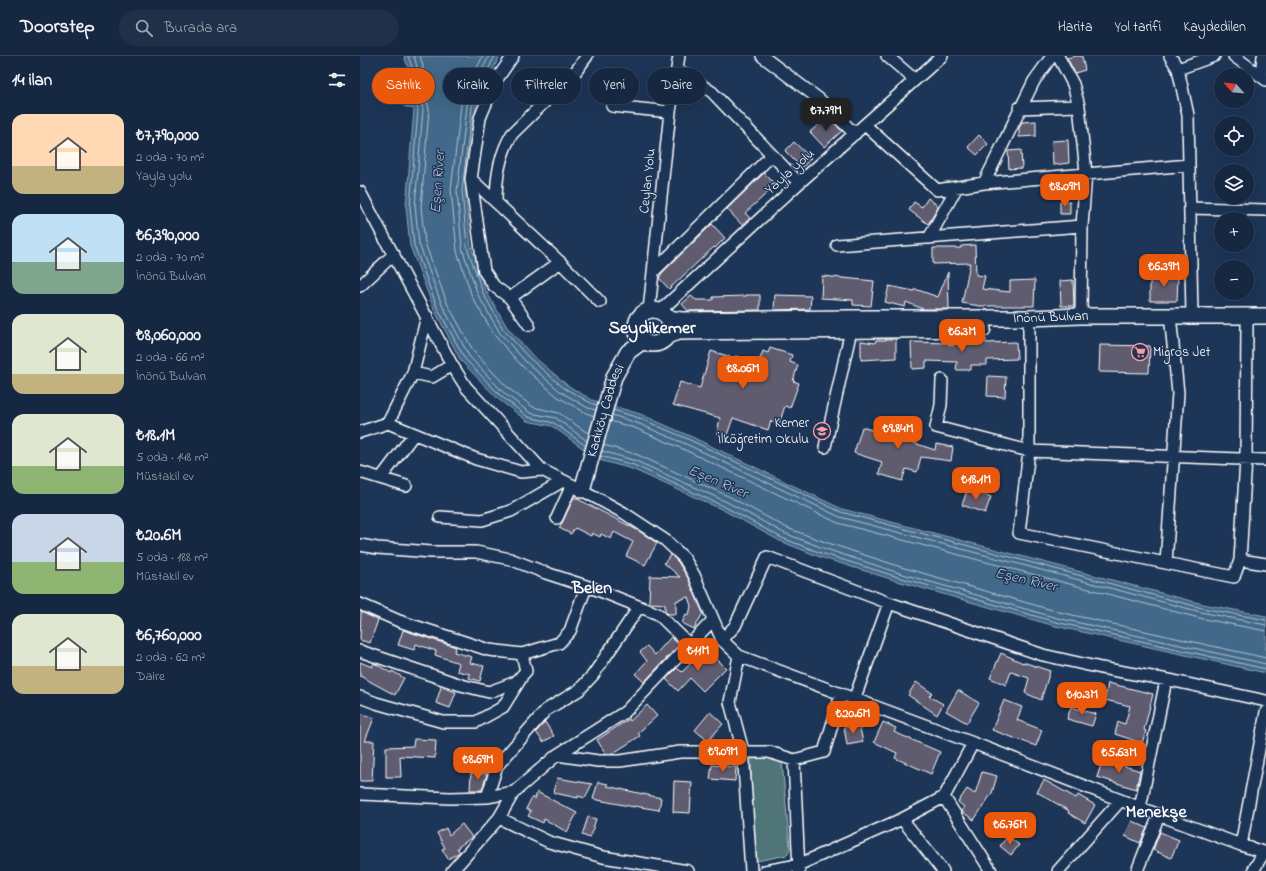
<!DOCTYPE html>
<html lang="tr">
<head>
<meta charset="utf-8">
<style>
  :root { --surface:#162841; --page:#1f3048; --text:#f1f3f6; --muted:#9ea6b1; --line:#35445a; --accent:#ea580c }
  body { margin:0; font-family:"Indie Flower",sans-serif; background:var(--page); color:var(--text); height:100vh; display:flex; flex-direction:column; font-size:15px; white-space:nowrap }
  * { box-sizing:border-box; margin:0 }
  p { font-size:13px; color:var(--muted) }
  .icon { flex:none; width:22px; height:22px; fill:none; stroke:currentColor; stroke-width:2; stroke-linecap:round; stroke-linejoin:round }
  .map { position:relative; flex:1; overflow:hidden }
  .side { display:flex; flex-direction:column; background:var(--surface); width:360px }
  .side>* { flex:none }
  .guide { position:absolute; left:12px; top:12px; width:380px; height:36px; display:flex; gap:8px }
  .needle { width:26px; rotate:297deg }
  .controls { position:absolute; left:854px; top:12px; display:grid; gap:8px }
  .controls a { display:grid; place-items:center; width:40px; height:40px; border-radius:50%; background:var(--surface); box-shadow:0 4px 16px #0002,0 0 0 1px var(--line); font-size:20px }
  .price { position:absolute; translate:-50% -34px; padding:0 9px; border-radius:8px; background:var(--accent); color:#fff; font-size:13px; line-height:26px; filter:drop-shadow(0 1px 2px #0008) }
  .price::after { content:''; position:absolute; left:50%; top:24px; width:12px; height:9px; margin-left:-6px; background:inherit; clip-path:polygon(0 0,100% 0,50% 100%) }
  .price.current { background:#222; color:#fff }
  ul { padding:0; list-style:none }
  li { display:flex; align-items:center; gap:12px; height:100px; padding:0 12px }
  li span { display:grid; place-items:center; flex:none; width:112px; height:80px; border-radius:12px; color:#555 }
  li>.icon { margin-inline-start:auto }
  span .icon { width:48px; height:48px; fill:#fffc; stroke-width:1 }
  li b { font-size:17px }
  h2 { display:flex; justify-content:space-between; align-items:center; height:48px; padding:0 12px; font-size:17px }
  .chip { padding:0 14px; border-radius:18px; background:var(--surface); box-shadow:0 4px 16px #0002,0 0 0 1px var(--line); font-size:14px; line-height:36px }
  .chip.current { background:var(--accent); color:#fff }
  header { display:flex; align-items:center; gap:24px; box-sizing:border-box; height:56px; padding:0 20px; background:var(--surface); border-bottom:1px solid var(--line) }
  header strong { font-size:19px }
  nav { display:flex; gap:22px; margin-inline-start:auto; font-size:14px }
  .search { width:280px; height:36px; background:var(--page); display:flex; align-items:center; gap:10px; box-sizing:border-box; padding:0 14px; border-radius:22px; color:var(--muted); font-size:15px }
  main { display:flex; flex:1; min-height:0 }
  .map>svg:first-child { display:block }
  .green { fill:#4f7578; stroke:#a7babc }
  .water { fill:#43698a; stroke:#8ea5b9 }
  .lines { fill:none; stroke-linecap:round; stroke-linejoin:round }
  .shore { stroke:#b4c3d0; stroke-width:1 }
  .building { fill:#615c6f; stroke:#fff }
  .minor-casing { stroke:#fff; stroke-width:14 }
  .major-casing { stroke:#fff; stroke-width:18 }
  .minor { stroke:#1d3557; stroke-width:11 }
  .major { stroke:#1d3557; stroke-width:15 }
  .labels { text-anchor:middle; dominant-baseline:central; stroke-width:3; stroke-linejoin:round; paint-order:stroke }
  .street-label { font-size:14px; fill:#fff; stroke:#1d3557 }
  .poi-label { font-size:14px; fill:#fff; stroke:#1d3557; text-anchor:start }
  .water-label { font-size:15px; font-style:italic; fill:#b4c3d0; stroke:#1d3557 }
  .district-label { font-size:18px; font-weight:bold; fill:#fff; stroke:#1d3557 }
</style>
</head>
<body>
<header>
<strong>Doorstep</strong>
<div class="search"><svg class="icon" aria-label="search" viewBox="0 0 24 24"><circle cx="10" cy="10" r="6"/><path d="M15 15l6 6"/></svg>Burada ara</div>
<nav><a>Harita</a><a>Yol tarifi</a><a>Kaydedilen</a></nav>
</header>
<main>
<section class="side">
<h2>14 ilan<svg class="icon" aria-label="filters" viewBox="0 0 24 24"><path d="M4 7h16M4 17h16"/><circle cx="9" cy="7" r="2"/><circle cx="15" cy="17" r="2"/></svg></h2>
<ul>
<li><span style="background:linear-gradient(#ffd9b3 65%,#c2b280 0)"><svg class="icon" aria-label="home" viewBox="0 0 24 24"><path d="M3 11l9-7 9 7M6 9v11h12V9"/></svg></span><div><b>₺7,790,000</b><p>2 oda · 70 m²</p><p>Yayla yolu</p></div></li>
<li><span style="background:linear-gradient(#bfe0f5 60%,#7fa58c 0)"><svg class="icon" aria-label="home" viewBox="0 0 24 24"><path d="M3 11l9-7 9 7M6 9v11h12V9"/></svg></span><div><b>₺6,390,000</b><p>2 oda · 70 m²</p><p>İnönü Bulvarı</p></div></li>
<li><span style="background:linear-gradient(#dfe7d0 75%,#c2b280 0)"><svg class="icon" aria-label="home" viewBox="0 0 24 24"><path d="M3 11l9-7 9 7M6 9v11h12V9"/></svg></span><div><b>₺8,060,000</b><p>2 oda · 66 m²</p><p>İnönü Bulvarı</p></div></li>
<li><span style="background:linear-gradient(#dfe7d0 65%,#8fb573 0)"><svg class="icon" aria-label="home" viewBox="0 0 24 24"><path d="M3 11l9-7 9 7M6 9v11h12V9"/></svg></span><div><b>₺18.1M</b><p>5 oda · 148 m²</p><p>Müstakil ev</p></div></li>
<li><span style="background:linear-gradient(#c9d6e8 60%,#8fb573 0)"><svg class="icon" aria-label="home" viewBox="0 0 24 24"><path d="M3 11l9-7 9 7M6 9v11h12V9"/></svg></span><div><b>₺20.6M</b><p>5 oda · 188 m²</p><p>Müstakil ev</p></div></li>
<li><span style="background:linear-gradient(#dfe7d0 65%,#c2b280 0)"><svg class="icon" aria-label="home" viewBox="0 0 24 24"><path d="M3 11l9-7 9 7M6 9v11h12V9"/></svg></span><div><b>₺6,760,000</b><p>2 oda · 62 m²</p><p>Daire</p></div></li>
</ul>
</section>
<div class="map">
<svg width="906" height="815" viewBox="0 0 906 815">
  <rect width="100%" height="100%" fill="#1d3557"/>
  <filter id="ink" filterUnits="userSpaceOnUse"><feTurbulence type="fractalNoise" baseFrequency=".025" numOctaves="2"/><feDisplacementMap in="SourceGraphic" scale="8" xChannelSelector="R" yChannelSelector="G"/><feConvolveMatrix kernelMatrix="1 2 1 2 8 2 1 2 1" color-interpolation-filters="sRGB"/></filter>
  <g filter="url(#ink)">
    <path class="green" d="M417,702L422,706L430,792L427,799L397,805L392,801L391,703Z"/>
    <path class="water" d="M44,0H140L117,43L105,135L111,190L126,235L147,271L172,299L207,329L232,344L280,358L332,381L482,453L843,548L906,560V617L695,570L537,525L460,501L420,485L363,454L272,413L239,404L192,370L167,365L138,343L101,305L74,253L50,190L46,151L54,53L44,50L48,11Z"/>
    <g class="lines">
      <path class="shore" d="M48,0L52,11L49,46L56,50L58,53L50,151L54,189L77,251L105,303L141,340L168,361L194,367L226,390
        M54,0L57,11L54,42L61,47L63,53L55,150L59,188L82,249L109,300L144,337L170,357L196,362L227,385
        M60,0L63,10L60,39L67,46L69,53L61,151L65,187L87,247L114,296L148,332L173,351L199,357L229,378
        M123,0L102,41L91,134L97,195L112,241L135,280L162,310L198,341L226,357L234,360
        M129,0L108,42L97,135L102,192L118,239L140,277L166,306L201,336L228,352L236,354
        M135,0L113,43L102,135L107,191L123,237L143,273L169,302L204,332L231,347L237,349
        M253,354L279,362L330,384L481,456L842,552L906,564
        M252,359L277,367L328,389L480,461L841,556L906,569
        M250,365L275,372L325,394L478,467L839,562L906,575
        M244,389L278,399L370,441L427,472L465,486L541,511L699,556L906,602
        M242,395L276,405L367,446L424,477L463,492L539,517L697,562L906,608
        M240,400L274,409L365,451L422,482L461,497L538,521L696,566L906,613"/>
    </g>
    <path class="building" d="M715,0H722L725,14L715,17L707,2Z
      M467,61L482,75L464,91L450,76Z
      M676,65V80L659,81V72L662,66Z
      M619,79L628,88L617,99L608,91Z
      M708,84L709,107L693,109L692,85Z
      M434,86L451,102L442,112L425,95Z
      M661,94L662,112L649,113L648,95Z
      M404,117L416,129L385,157L390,162L382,169L367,153Z
      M568,142L577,149L578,152L568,168L549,154L554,146L562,151Z
      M700,146H710V158H700Z
      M352,168L365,182L355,192L354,191L309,233L299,222L302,217Z
      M615,189L616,219L625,220L622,233L650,236V225L675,224L674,250H620L602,247L610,207L573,208V192H601V190Z
      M588,216L589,253H563L546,246L545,251L525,246L529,230L554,235L555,233L578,241Z
      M462,220L514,225L511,250L493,249V244L461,242Z
      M790,220H818L817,245H790Z
      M713,224L714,250H701L700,225Z
      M386,239H400V254L328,255L322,248L331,240L336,244H353V241L386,240Z
      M415,239L451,240L450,253L414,254Z
      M597,282L626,283V287L656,286L657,303L627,304V309H611V314H596L597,306L566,305V312L552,313L551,286L589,287V289L593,290L594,287H597Z
      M526,283H536V302L501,304V285L515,287L516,284H526Z
      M740,289L790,290L789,317L739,316Z
      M410,292L432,299L430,306L438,309L433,325L439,327L430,352L425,350L419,368L411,365L408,374L373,362L367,379L357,377L360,362L313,349L320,326L340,332L351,295L375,302V300L399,306L403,295L408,297Z
      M628,320L646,321L645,341L627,340Z
      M536,366L559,373L554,387L575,394L576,388L593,391L591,405L561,401L557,416L546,413L542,425L519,418L522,406L494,397L502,371L531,380Z
      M608,432L631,441L625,457L602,449Z
      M214,441L279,475L297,487L285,509L266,500L273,486L254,476L251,483L241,478L240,481L232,477L231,480L215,472L211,478L199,472L203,465Z
      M311,499L318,506L328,522L343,557L334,573L322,567L326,558L329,559L331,550L328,541L316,545V558H308L305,555V548L289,547L290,520L320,521L304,507Z
      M1,556L18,564L10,587L0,584Z
      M43,574L96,591L94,596L112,601L110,607L124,610L120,625L109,622L110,618L97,615L99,607L75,599L76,595L56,588L54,594L38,589Z
      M311,581L319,589L284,626L275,618L287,605L280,596L287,590L295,599Z
      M346,592L366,612L343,635L330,622L318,635L306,623L317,612L322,616Z
      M641,597L663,607V606L690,615L681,644L665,637L669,622L651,616L646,629L630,622Z
      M0,606L12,611L14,607L31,617L32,615L44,622L35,639L0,620Z
      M556,626L572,637L569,640L583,648L577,659L548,639Z
      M748,627L793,638L784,674L786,675L782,687L755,678L758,666L765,668L770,650L745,644Z
      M81,631L96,636L90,652L76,647Z
      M598,634L619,647L607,667L586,655Z
      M644,644L662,651L657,664L682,674L676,690L632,674Z
      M287,649L297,660L278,677L280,680L252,698H246L237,684L269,663L270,665Z
      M711,651L736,658L732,670L707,663Z
      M350,656L363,668L348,685L335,674Z
      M0,657L14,662L5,685H14L12,725H0Z
      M185,666L194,680L183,686L176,676Z
      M523,666L536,672L534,676L580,696L571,718L535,702L537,697L514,686Z
      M499,668L503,686L487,689L484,671Z
      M54,683L76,684L75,702L40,700L41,721H26V691L53,690Z
      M743,703L780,715L776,733L737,721Z
      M352,709L376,711L375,725L350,723Z
      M622,716L637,720L632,737L614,764L601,755L604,751L598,746L607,733L615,738Z
      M111,717L127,718L122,734H110Z
      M197,722L232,728L225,742L218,740V742L194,737Z
      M684,724L716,742L718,739L735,749L725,767L708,757L709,755L677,736Z
      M314,725L332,726L330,757L313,756Z
      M238,726L248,728L247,730L301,742L299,754L274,750V751L233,743Z
      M177,736L217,757L207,776L184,763L183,767L168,760L171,755L166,753L172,741L175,743Z
      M228,761L236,763L230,782L222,779Z
      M772,765L787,772L780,787L765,780Z
      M102,768L112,781L97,792L100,796L88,803L82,793L85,792L77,777L86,772L89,779Z
      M800,776L819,784L811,802L793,794Z
      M648,780L659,789L651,799L640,790Z"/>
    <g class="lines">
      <g class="minor-casing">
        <path id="minor" d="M153,0L135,26L120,62L111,123L124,215L134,230L150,242L169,269
          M402,0L459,43L495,78
          M527,0L554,23
          M698,0L713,28L719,50L726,117L722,170L721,260
          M810,0L818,13L828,59L832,260
          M874,0L906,24
          M317,13L352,36L439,127
          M818,13L854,0
          M901,20L903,0
          M252,50L310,56
          M659,52L719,50
          M505,69L577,134L624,127L829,109
          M111,123L200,206L240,246
          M624,127L674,25L692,0
          M0,136L92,309L106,331L182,414L222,434L264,457L305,484L324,502L334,519L362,584L379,600L613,687L799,759L881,789L906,797
          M136,146C136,122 139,99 152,78L216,15L227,0
          M830,152L906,154
          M569,182L597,131
          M477,189L722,170
          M294,215L412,99
          M0,230L34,198
          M150,242L200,206
          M289,254L310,56L319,0
          M300,255L439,127L582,0
          M669,272V395L659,477L874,521L880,504L886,403L887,269
          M53,317L72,321L92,309
          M582,324L581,349L576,371L669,395L906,404
          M28,367L116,403L161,416L182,414
          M0,376L28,367L53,317L67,260
          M465,391L491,274
          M0,416L46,430
          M21,422L54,378
          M80,461L122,464L151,455L203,425
          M197,462L212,429
          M0,489L17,492L72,496H116L150,503L186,517L235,533L298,558L330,589
          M880,504L906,508
          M806,507L818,337L811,269
          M0,548L39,565L129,594L162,598L199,587L210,575L226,531
          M362,584L375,570L407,501L529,547L683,599L741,612L814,625L906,645
          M0,595L101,629L129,636L156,626L166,615L162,598
          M379,600L370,646L383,695L391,815
          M0,641L16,647L83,666H116L143,651L161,622
          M494,644L529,547
          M197,699L238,705H260L320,696H409L434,704L464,696L481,639
          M434,704L439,815
          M0,738L90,742L127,741L154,736
          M127,741L137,710L186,654L219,634L233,619L279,551
          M584,741L631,815
          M780,752L806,624
          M139,762L189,786L243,801L328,815
          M542,763L583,815
          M881,789L906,656
          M92,815L139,762L154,736L197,699L265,656L353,564
          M405,815L438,809L542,763L584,741L613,687
          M698,815L760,745
          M777,815L799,759
          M893,815L904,796"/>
      </g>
      <g class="major-casing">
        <g id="major">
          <circle cx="293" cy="271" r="17"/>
          <path id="s1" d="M308,262L321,264L491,262H669L721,260H906"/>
          <path d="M309,279L319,276L623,273"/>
          <path id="s2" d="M222,434L254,321L268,296L283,285"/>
        </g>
      </g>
      <use href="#minor" class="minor"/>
      <use href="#major" class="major"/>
    </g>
  </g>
  <defs>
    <g id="supermarket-ring" transform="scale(0.9)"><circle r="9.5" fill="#1d3557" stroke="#ff9aa2" stroke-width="1.5"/><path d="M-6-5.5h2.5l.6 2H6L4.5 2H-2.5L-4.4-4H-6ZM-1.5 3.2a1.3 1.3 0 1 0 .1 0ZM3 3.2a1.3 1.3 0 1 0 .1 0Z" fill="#ff9aa2"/></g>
    <g id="school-ring" transform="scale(0.9)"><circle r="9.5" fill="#1d3557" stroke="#ff9aa2" stroke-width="1.5"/><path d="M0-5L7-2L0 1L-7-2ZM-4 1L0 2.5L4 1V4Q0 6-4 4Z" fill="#ff9aa2"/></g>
  </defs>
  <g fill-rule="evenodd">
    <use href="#supermarket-ring" x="780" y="296"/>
    <use href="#school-ring" x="462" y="375"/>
  </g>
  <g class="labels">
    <g class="street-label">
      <text transform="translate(430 116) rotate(-42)">Yayla yolu</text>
      <text transform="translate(288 125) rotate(-84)">Ceylan Yolu</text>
      <text stroke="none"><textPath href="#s1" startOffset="383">İnönü Bulvarı</textPath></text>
      <text stroke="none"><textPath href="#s2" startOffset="83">Kadıköy Caddesi</textPath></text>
    </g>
    <g class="poi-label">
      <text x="793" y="296">Migros Jet</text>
      <text x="449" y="367" text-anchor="end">Kemer<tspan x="449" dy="16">İlköğretim Okulu</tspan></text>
    </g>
    <g class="water-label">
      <text transform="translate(78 126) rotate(-86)">Eşen River</text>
      <text transform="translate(358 426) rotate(23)">Eşen River</text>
      <text transform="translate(666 524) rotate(13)">Eşen River</text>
    </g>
    <g class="district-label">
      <text x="292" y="273">Seydikemer</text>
      <text x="232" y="533">Belen</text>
      <text x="796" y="757">Menekşe</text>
    </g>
  </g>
</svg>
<div class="controls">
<a><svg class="needle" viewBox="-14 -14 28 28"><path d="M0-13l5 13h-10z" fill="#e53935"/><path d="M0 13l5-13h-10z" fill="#9ea6b1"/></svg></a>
<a><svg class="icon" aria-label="locate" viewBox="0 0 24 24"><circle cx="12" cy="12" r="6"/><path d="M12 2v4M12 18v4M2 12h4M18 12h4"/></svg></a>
<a><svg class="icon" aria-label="layers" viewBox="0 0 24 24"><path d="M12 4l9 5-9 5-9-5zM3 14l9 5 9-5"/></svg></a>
<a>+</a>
<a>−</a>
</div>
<b class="price current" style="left:466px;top:76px">₺7.79M</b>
<b class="price" style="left:705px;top:152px">₺8.09M</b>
<b class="price" style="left:804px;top:232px">₺6.39M</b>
<b class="price" style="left:602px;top:297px">₺6.3M</b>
<b class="price" style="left:383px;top:334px">₺8.06M</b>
<b class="price" style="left:538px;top:394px">₺9.84M</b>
<b class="price" style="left:616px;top:445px">₺18.1M</b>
<b class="price" style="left:338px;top:616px">₺11M</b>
<b class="price" style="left:722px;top:660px">₺10.3M</b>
<b class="price" style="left:493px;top:679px">₺20.6M</b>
<b class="price" style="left:363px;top:717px">₺9.09M</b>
<b class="price" style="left:759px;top:718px">₺5.63M</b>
<b class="price" style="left:118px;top:725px">₺8.69M</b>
<b class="price" style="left:650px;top:790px">₺6.76M</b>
<div class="guide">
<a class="chip current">Satılık</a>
<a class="chip">Kiralık</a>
<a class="chip">Filtreler</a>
<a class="chip">Yeni</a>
<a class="chip">Daire</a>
</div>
</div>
</main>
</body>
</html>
